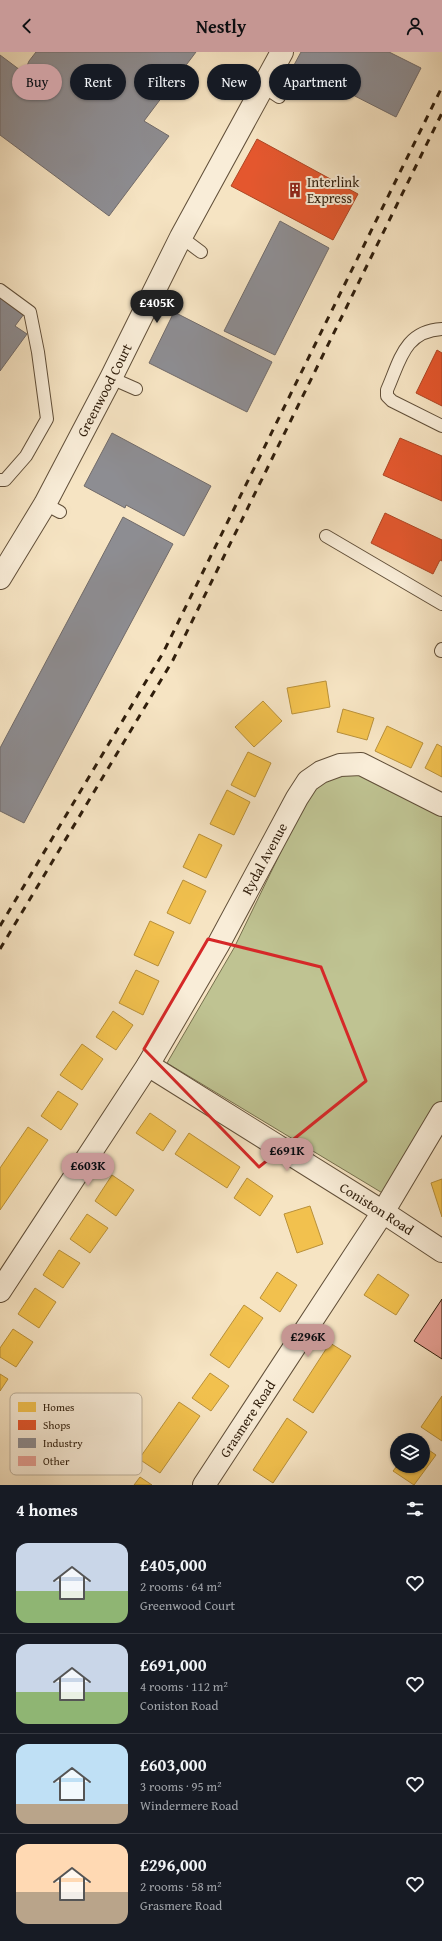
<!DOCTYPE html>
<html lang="en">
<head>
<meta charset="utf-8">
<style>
  :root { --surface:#171b24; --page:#20242c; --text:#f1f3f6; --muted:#9ea1a6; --line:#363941; --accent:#c59692 }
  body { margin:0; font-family:"Gentium Book Plus",serif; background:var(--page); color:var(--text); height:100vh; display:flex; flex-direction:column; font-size:15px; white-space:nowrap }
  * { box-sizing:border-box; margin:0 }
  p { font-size:13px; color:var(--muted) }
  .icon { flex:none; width:22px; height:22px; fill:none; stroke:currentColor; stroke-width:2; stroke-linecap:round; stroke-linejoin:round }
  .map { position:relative; height:1433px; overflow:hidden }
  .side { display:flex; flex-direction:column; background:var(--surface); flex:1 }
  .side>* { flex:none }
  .hud { position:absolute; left:12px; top:12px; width:418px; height:36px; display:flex; gap:8px }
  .fabs { position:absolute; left:390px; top:1381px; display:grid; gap:8px }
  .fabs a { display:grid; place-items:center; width:40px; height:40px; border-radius:50%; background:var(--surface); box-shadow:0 1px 3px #0004; font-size:20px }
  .price { position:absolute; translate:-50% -34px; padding:0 9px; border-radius:14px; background:var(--accent); color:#111; font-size:13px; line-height:26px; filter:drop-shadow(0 1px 2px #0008) }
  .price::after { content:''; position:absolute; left:50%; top:24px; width:12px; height:9px; margin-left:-6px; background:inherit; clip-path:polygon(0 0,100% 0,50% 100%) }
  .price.selected { background:#222; color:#fff }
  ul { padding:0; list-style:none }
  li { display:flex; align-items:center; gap:12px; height:100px; padding:0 16px }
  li+li { border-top:1px solid var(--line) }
  li span { display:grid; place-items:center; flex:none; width:112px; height:80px; border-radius:12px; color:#555 }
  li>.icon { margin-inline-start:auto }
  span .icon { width:48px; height:48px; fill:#fffc; stroke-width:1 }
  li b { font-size:17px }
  h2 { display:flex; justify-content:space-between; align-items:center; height:48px; padding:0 16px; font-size:17px }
  .pill { padding:0 14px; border-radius:18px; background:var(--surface); box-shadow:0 1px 3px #0004; font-size:14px; line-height:36px }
  .pill.selected { background:var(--accent); color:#111 }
  header { display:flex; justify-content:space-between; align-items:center; height:52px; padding:0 16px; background:var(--accent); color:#111; font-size:18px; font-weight:600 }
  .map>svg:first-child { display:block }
  .green { fill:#bfc392; stroke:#77704e }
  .homes { fill:#f2c14e; stroke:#b8903a }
  .shops { fill:#e4572e; stroke:#ae4624 }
  .industry { fill:#8d8d92; stroke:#716b6a }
  .building { fill:#e7a195; stroke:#2f1d0b }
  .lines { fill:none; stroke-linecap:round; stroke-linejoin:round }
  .service-casing { stroke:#614f39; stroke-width:14 }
  .minor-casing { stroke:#614f39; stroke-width:24 }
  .service { stroke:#f9edd8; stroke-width:12 }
  .minor { stroke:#f9edd8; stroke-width:22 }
  .rail { stroke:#2f1d0b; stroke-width:3; stroke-dasharray:7 7; stroke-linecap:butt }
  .marked { fill:none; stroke:#d62828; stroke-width:3; stroke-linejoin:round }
  .labels { text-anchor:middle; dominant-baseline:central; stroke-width:4; stroke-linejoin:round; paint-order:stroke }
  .poi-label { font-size:14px; fill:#2f1d0b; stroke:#f9edd8; text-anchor:start }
  .street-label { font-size:14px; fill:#2f1d0b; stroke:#f9edd8 }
  .key { fill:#f9edd8; stroke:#bcaf9a; stroke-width:1 }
  .key-label { font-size:11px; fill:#2f1d0b }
</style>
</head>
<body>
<header><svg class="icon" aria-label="back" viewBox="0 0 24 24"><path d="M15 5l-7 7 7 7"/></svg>Nestly<svg class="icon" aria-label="person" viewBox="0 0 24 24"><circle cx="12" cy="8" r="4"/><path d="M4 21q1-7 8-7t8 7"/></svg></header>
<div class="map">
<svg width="442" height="1433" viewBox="0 0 442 1433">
  <rect width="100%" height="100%" fill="#f6e4c3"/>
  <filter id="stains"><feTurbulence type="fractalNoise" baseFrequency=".005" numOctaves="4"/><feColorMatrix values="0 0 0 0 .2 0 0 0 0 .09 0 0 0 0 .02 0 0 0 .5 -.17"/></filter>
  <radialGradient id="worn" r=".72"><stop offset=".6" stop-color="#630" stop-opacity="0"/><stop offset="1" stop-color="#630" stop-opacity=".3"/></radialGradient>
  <path class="green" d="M361,721L442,764V1059L394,1148L167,1011L234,896L312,736L339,723Z"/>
  <path class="homes" d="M326,629L330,655L292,662L287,636Z
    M263,649L282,669L254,695L235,675Z
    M343,657L374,666L367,688L337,680Z
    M387,674L423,691L411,716L375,699Z
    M437,692L442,695V725L425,716Z
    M248,700L271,711L255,745L231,733Z
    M227,738L250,750L234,783L210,772Z
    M199,782L222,793L206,826L183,815Z
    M183,828L206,839L190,872L167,861Z
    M150,869L174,880L158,914L134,903Z
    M136,918L159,929L143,963L119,951Z
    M113,959L133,973L116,998L96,985Z
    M82,992L103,1007L82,1038L60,1023Z
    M58,1039L78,1052L61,1078L41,1064Z
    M150,1061L176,1079L163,1099L136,1081Z
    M28,1075L48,1088L0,1158V1116Z
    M189,1081L240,1115L227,1136L175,1102Z
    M112,1123L134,1138L116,1164L95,1149Z
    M247,1126L273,1144L260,1164L234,1146Z
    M442,1127V1165L431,1131Z
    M310,1154L323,1192L297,1201L284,1162Z
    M87,1162L108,1176L90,1201L70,1187Z
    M59,1198L80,1211L63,1236L43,1223Z
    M277,1220L297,1233L280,1260L260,1246Z
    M378,1222L409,1243L396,1263L364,1243Z
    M35,1236L56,1250L39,1276L18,1262Z
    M244,1253L263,1266L229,1316L210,1303Z
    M13,1277L33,1290L16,1315L0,1305V1296Z
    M330,1291L351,1304L313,1361L293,1348Z
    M210,1321L229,1334L211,1359L192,1346Z
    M0,1322L8,1327L0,1339Z
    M442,1344V1389L421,1375Z
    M179,1350L200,1364L160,1421L139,1407Z
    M287,1366L307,1380L273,1431L253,1418Z
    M423,1394L436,1403L414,1433L393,1419L397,1414H423Z
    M140,1425L152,1433H134Z"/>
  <path class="shops" d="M257,87L358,142L333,188L231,134Z
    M437,298L442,301V354L416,341Z
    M400,386L442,404V449L383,423Z
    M385,461L442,488V509L440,508L433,522L371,491Z"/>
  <path class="industry" d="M36,0H196L144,69L169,84L109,164L0,83V3L24,21L29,9Z
    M301,0H389L421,16L396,65L294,13Z
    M280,169L329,196L275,303L224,279Z
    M0,244L24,262L15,274L27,282L0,319Z
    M174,260L272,310L247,360L149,311Z
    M112,381L211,434L184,484L126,453L125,456L84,434Z
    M123,465L173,492L24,771L0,759V696Z"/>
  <path class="building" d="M442,1247V1307L414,1289Z"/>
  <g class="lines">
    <g class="service-casing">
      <path id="service" d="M264,35L279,45
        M181,185L201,200
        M0,238L30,260L38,300L47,367L26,404L5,428H0
        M442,277C404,279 400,309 387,338V344L392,349L442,374
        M111,326L136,337
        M45,452L60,460
        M326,484L442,552
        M441,599L442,597"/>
    </g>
    <g class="minor-casing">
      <g id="minor">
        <path id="s1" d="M0,526L45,452L111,326L181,185L282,0"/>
        <path id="s2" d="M148,1013L383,1160L442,1199"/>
        <path id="s3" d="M0,1239L148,1013L218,893L297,746L308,729L321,720L340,713L361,712L442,753"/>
        <path id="s4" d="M204,1433L383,1160L442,1061"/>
      </g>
    </g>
    <use href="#service" class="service"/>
    <use href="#minor" class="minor"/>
    <path class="rail" d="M0,874L163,601L442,35
      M0,897L173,608L442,61"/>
  </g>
  <path class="marked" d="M208,887L321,915L366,1029L259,1115L144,997Z"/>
  <defs>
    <g id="building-bare" transform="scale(1.2)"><path d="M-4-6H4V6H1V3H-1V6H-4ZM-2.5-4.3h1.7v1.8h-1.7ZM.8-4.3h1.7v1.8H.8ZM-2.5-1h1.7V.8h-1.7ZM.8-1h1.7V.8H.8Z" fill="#8f2418" stroke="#f9edd8" stroke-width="2.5" paint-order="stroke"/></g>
  </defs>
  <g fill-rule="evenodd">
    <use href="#building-bare" x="295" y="138"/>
  </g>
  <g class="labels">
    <g class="poi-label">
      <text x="307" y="130">Interlink<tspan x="307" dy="16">Express</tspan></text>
    </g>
    <g class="street-label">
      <text stroke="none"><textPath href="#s1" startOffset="215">Greenwood Court</textPath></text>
      <text stroke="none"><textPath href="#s3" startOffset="507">Rydal Avenue</textPath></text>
      <text stroke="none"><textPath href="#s2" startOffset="270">Coniston Road</textPath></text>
      <text stroke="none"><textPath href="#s4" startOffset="79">Grasmere Road</textPath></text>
    </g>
  </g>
  <rect x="10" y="1341" width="132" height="82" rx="6" class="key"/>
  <rect x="18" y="1350" width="18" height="10" fill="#f2c14e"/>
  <rect x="18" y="1368" width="18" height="10" fill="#e4572e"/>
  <rect x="18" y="1386" width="18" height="10" fill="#8d8d92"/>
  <rect x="18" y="1404" width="18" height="10" fill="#e7a195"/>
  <g class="key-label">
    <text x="43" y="1359">Homes</text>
    <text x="43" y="1377">Shops</text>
    <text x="43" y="1395">Industry</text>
    <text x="43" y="1413">Other</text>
  </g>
  <rect width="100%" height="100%" filter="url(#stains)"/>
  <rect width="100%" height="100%" fill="url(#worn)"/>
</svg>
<div class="fabs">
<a><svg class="icon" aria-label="layers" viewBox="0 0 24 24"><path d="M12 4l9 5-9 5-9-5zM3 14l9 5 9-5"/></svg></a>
</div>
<b class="price selected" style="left:157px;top:272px">£405K</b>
<b class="price" style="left:287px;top:1120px">£691K</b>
<b class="price" style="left:88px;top:1135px">£603K</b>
<b class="price" style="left:308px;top:1306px">£296K</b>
<div class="hud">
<a class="pill selected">Buy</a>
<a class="pill">Rent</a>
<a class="pill">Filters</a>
<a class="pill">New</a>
<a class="pill">Apartment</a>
</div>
</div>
<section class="side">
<h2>4 homes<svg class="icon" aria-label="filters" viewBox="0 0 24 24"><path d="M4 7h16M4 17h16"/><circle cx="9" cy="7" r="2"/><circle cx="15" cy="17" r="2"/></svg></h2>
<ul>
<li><span style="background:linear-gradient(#c9d6e8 60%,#8fb573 0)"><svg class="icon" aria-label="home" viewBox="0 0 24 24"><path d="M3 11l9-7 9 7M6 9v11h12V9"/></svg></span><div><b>£405,000</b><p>2 rooms · 64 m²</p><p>Greenwood Court</p></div><svg class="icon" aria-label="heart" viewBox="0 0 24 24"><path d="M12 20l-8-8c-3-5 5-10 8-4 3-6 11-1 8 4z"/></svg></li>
<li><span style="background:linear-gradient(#c9d6e8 60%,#8fb573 0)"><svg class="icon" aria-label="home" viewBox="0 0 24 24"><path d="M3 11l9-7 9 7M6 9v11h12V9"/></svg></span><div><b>£691,000</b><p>4 rooms · 112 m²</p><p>Coniston Road</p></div><svg class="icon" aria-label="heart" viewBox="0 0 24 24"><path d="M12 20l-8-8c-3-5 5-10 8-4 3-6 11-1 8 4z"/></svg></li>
<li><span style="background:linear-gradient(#bfe0f5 75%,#b9a48a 0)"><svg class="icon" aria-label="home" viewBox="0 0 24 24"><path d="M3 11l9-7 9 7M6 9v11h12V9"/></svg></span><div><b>£603,000</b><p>3 rooms · 95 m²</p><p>Windermere Road</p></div><svg class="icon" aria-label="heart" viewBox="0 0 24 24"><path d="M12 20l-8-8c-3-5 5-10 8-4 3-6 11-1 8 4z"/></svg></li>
<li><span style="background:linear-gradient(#ffd9b3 60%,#b9a48a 0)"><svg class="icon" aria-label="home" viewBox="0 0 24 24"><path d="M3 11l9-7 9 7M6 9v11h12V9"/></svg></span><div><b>£296,000</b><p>2 rooms · 58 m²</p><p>Grasmere Road</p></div><svg class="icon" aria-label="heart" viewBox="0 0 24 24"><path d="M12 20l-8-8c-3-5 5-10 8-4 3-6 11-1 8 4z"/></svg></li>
</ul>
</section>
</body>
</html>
